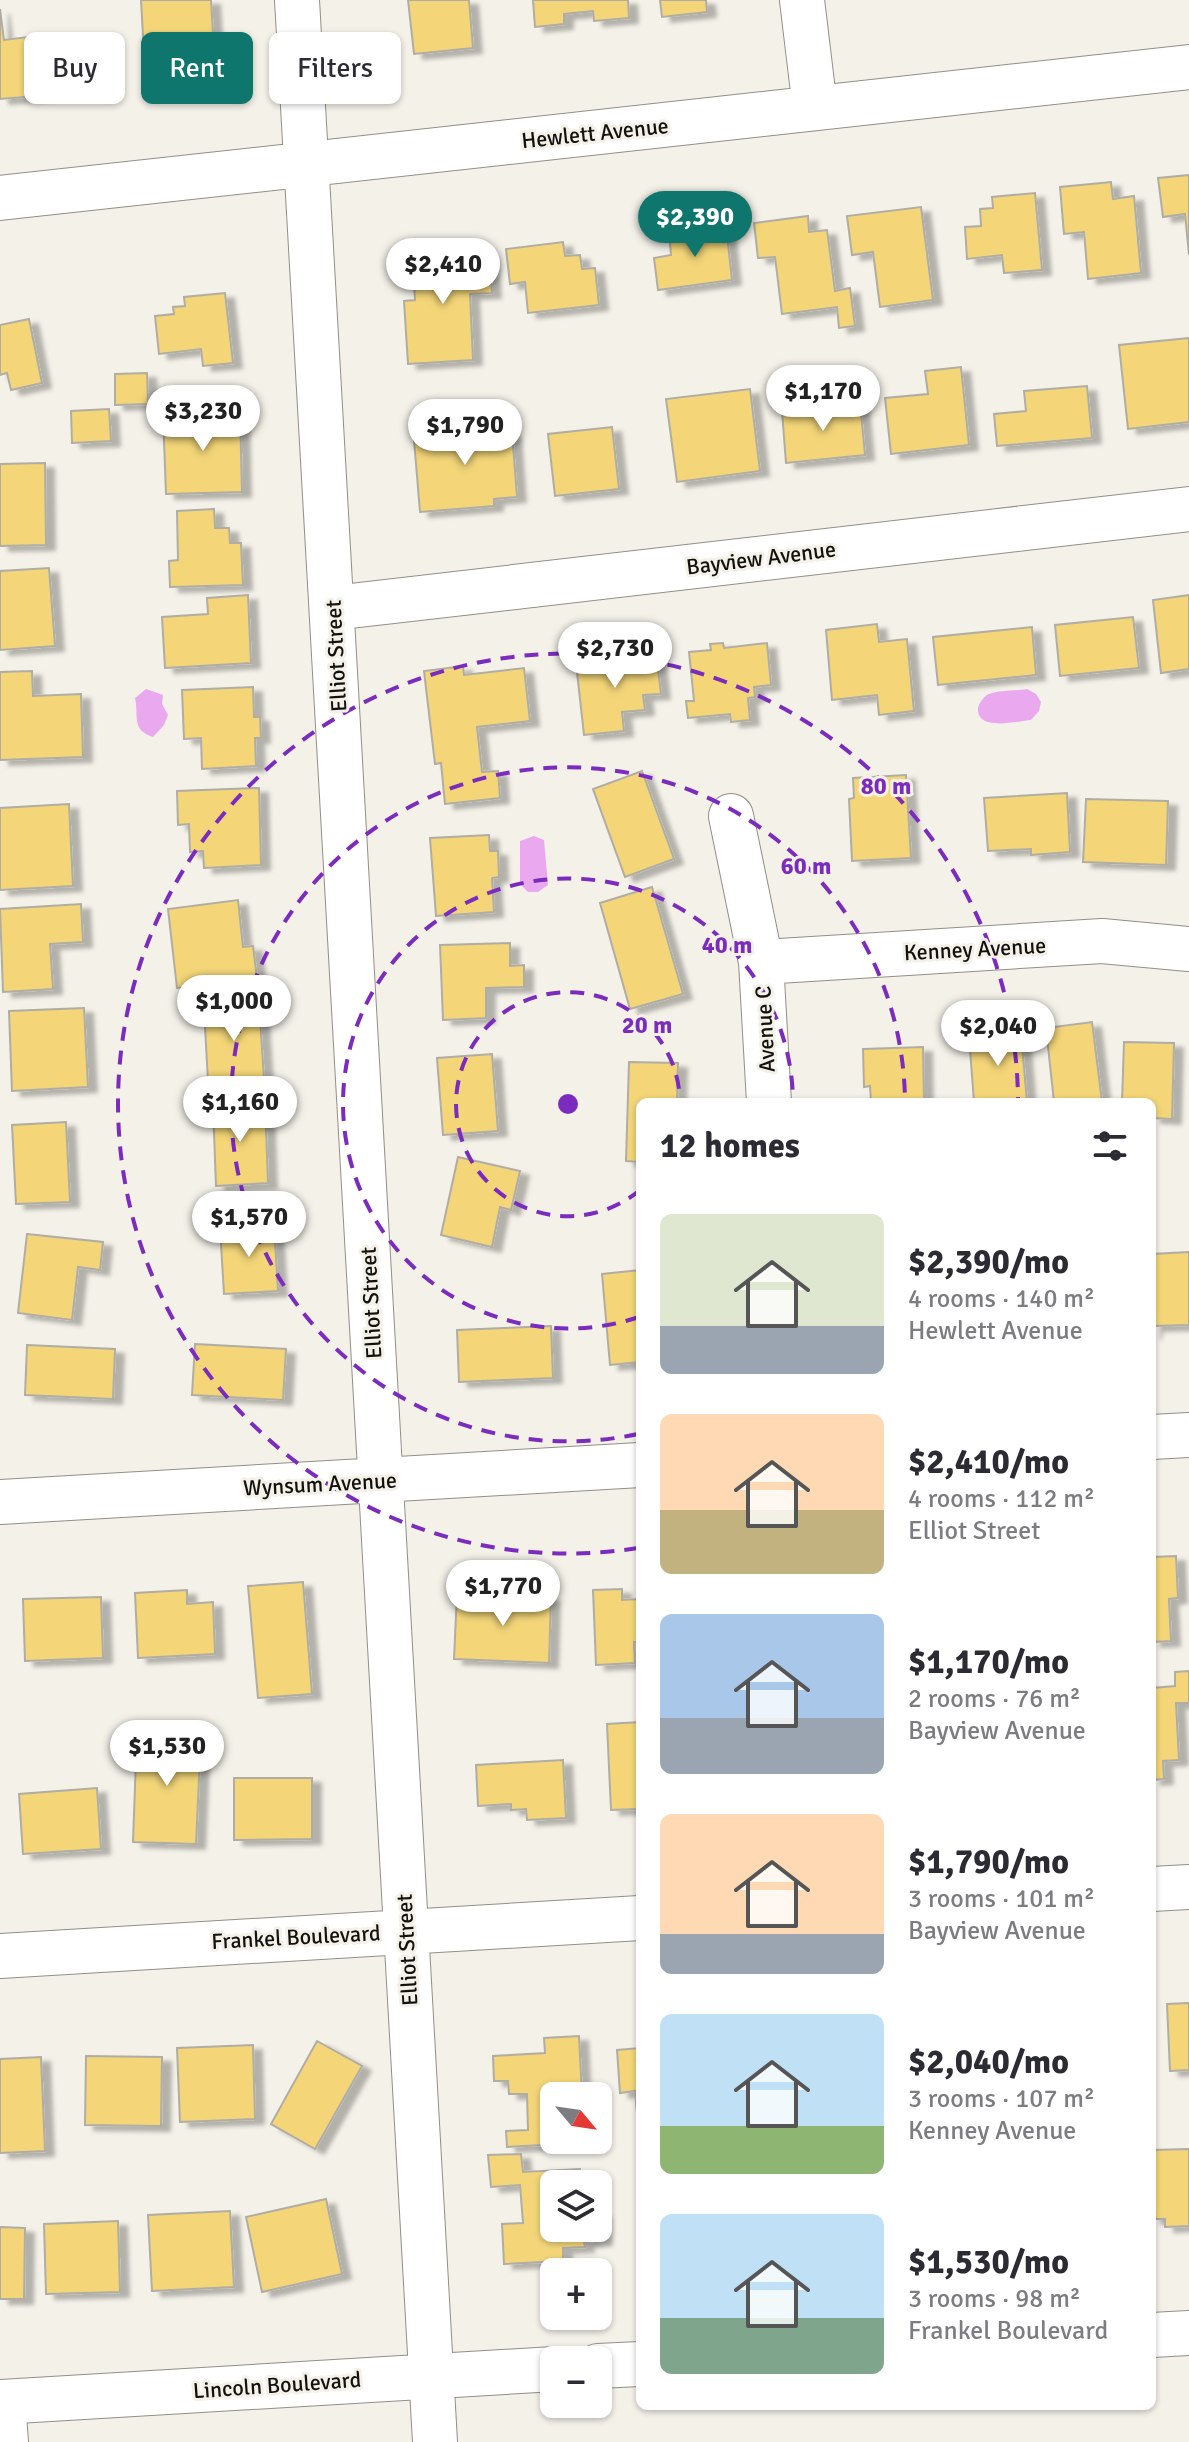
<!DOCTYPE html>
<html lang="en">
<head>
<meta charset="utf-8">
<style>
  :root { --surface:#fff; --page:#f2f2f3; --text:#2b2b33; --muted:#7c7c81; --accent:#0f766e }
  body { margin:0; font-family:Signika,sans-serif; background:var(--page); color:var(--text); height:100vh; display:flex; flex-direction:column; font-size:30px; white-space:nowrap }
  * { box-sizing:border-box; margin:0 }
  p { font-size:26px; color:var(--muted) }
  .icon { flex:none; width:44px; height:44px; fill:none; stroke:currentColor; stroke-width:2; stroke-linecap:round; stroke-linejoin:round }
  .map { position:relative; flex:1; overflow:hidden }
  .panel { position:absolute; left:636px; top:1098px; width:520px; height:1312px; display:flex; flex-direction:column; background:var(--surface); border-radius:12px; box-shadow:0 2px 6px #0004 }
  .panel>* { flex:none }
  .banner { position:absolute; left:24px; top:32px; width:492px; height:72px; display:flex; gap:16px }
  .needle { width:52px; rotate:119deg }
  .fabs { position:absolute; left:540px; top:2082px; display:grid; gap:16px }
  .fabs a { display:grid; place-items:center; width:72px; height:72px; border-radius:12px; background:var(--surface); box-shadow:0 2px 6px #0004; font-size:40px }
  .price { position:absolute; translate:-50% -68px; padding:0 18px; border-radius:28px; background:#fff; color:#222; font-size:26px; line-height:52px; filter:drop-shadow(0 2px 4px #0008) }
  .price::after { content:''; position:absolute; left:50%; top:48px; width:24px; height:18px; margin-left:-12px; background:inherit; clip-path:polygon(0 0,100% 0,50% 100%) }
  .price.current { background:var(--accent); color:#fff }
  ul { padding:0; list-style:none }
  li { display:flex; align-items:center; gap:24px; height:200px; padding:0 24px }
  li span { display:grid; place-items:center; flex:none; width:224px; height:160px; border-radius:12px; color:#555 }
  li>.icon { margin-inline-start:auto }
  span .icon { width:96px; height:96px; fill:#fffc; stroke-width:1 }
  li b { font-size:34px }
  h2 { display:flex; justify-content:space-between; align-items:center; height:96px; padding:0 24px; font-size:34px }
  .tag { padding:0 28px; border-radius:12px; background:var(--surface); box-shadow:0 2px 6px #0004; font-size:28px; line-height:72px }
  .tag.current { background:var(--accent); color:#fff }
  .map>svg:first-child { display:block }
  .water { fill:#eaa9ee }
  .building { fill:#f4d679; stroke:#b0ada5; stroke-width:2; filter:url(#shadow) }
  .lines { fill:none; stroke-linecap:round; stroke-linejoin:round }
  .minor-casing { stroke:#918f87; stroke-width:46 }
  .minor { stroke:#fff; stroke-width:44 }
  .ring { fill:none; stroke:#7b2cbf; stroke-width:4; stroke-dasharray:14 10 }
  .labels { text-anchor:middle; dominant-baseline:central; stroke-width:6; stroke-linejoin:round; paint-order:stroke }
  .street-label { font-size:22px; fill:#12110e; stroke:#f3f1e8 }
  .centre { fill:#7b2cbf; stroke:#f3f1e8; stroke-width:4 }
  .ring-label { font-size:24px; text-anchor:middle; font-weight:bold; fill:#7b2cbf; stroke:#f3f1e8; stroke-width:6; stroke-linejoin:round; paint-order:stroke }
</style>
</head>
<body>
<div class="map">
<svg width="1189" height="2442" viewBox="0 0 1189 2442">
  <defs>
    <filter id="shadow"><feDropShadow dx="9" dy="5" stdDeviation="2" flood-color="#0004"/></filter>
  </defs>
  <rect width="100%" height="100%" fill="#f3f1e8"/>
  <path class="water" d="M146,689L163,695L162,704L168,715L164,725L153,737C131,730 139,716 135,698Z
    M1027,689L1036,694L1041,702L1039,711L1031,720C1018,721 976,732 978,708C979,703 984,696 989,694C999,690 1016,691 1027,689Z
    M534,836L544,840L548,885L538,892H528L520,884V841Z"/>
  <path class="building" d="M141,0H211L216,86L146,90Z
    M408,0H469L473,48L414,54Z
    M533,0H628L629,18L594,21L593,11L564,14V24L535,27Z
    M660,0H706L707,12L662,17Z
    M0,9L4,40L28,37L30,54L74,50L77,85L37,89V96L0,99Z
    M1189,175V255L1185,214L1163,217L1158,178Z
    M1111,182L1113,199L1134,196L1141,273L1088,279L1084,232L1064,234L1060,187Z
    M1035,193L1042,270L1004,273L1002,255L967,259L965,227L981,226L980,209L993,208L992,197Z
    M921,207L933,300L880,307L873,252L852,255L847,216Z
    M808,216L809,232L827,230L835,291L850,288L855,326L839,328L837,307L782,314L775,257L758,258L754,223Z
    M726,226L732,280L658,290L654,258L671,255L669,233Z
    M563,242L565,256L580,255L582,269L595,268L599,305L528,313L525,282L510,284L506,249Z
    M489,254L492,293L470,294L473,360L408,364L404,301L415,300L414,285H406L404,260Z
    M225,293L233,363L203,366L201,349L159,354L155,316L174,314L173,307L185,306L184,297Z
    M29,319L42,383L11,390L7,373L0,375V325Z
    M1189,338V422L1128,429L1119,345Z
    M961,367L969,445L891,454L885,398L928,394L925,371Z
    M147,373L148,404L115,405V374Z
    M1087,386L1092,438L997,446L994,414L1026,411L1024,391Z
    M750,389L760,471L677,482L666,399Z
    M860,403L865,455L786,463L782,411Z
    M109,409L111,441L72,443L71,411Z
    M240,412L242,492L166,494L163,414Z
    M479,413L481,435L512,432L517,497L494,499V506L420,512L414,440L447,438L445,416Z
    M612,427L619,489L555,496L548,434Z
    M45,463L46,545L0,546V464Z
    M214,509L215,528H229L230,543H241L243,585L170,587L169,561L178,560L177,511Z
    M49,568L55,646L0,650V571Z
    M248,595L251,663L165,668L162,617L208,614L207,598Z
    M1189,595V669L1161,673L1153,600Z
    M1133,617L1139,668L1060,676L1055,625Z
    M877,624L879,642L907,639L914,711L879,715L877,695L832,700L826,630Z
    M1032,627L1036,675L938,685L933,637Z
    M723,643L724,648L767,643L771,685L754,687L755,697L748,698L750,720L731,722L730,714L688,718L686,701H694L689,652L711,650L710,644Z
    M656,653L661,694L643,695L645,710L622,712L624,731L584,735L576,663Z
    M463,666L464,675L524,668L530,721L477,727L482,772L498,771L500,798L445,804L441,763L435,764L424,671Z
    M32,671L33,696L81,694L83,757L0,760V672Z
    M253,687L254,717H260L261,738H255L256,766L202,769L201,738L184,739L182,690Z
    M642,771L674,859L625,877L593,789Z
    M906,775L911,858L852,861L849,799L854,798L853,778Z
    M259,788L261,865L204,868L203,851L190,852L189,824L178,825L177,791Z
    M1067,793L1070,852L1031,855V849L988,851L984,798Z
    M1086,799L1168,801L1166,865L1083,862Z
    M69,804L73,886L0,890V808Z
    M489,835L490,851H498L499,877L492,878L494,912L436,916L430,838Z
    M652,887L683,994L630,1009L600,903Z
    M238,900L243,947L253,946L257,979L177,988L168,909Z
    M81,904L83,942L50,944L53,989L3,992L0,909Z
    M510,943V966L524,965V987L486,988V1018L443,1020L440,945Z
    M259,1004L264,1079L208,1082L204,1008Z
    M84,1008L88,1087L12,1091L9,1011Z
    M1092,1022L1102,1102H1054L1046,1028Z
    M1021,1033L1027,1102H974L969,1036Z
    M1124,1042L1174,1043L1172,1119L1152,1118V1102H1122Z
    M923,1047L924,1102H871L870,1086L864,1087L863,1049Z
    M492,1054L498,1131L443,1135L437,1058Z
    M629,1062L678,1063L677,1102H640V1162L626,1161Z
    M265,1103L268,1183L216,1186L213,1105Z
    M66,1122L70,1202L16,1204L12,1125Z
    M458,1157L520,1171L511,1210L500,1207L492,1247L441,1235Z
    M274,1224L278,1291L224,1294L220,1227Z
    M27,1234L103,1242L100,1270L78,1267L72,1320L18,1313Z
    M1189,1252V1325L1153,1326L1152,1335V1254Z
    M640,1270V1362L610,1365L602,1274Z
    M551,1326L553,1378L459,1382L457,1330Z
    M195,1344L286,1349L283,1400L192,1395Z
    M27,1345L115,1349L113,1399L25,1395Z
    M1176,1556L1178,1598L1169,1599L1171,1641L1152,1642V1557Z
    M303,1582L312,1694L258,1698L248,1586Z
    M622,1589V1600L640,1599V1642H634L635,1663L596,1665L593,1590Z
    M187,1590V1604L213,1602L215,1654L138,1658L135,1593Z
    M457,1593L551,1597L549,1663L454,1659Z
    M101,1597L103,1658L25,1661L23,1599Z
    M1189,1671V1703H1176L1179,1760L1163,1761L1164,1779L1152,1780V1688L1175,1686V1672Z
    M640,1722V1814H637V1809L611,1810L607,1724Z
    M137,1731L201,1734L196,1844L133,1842Z
    M563,1760L566,1818L527,1820L526,1809L511,1810V1804L478,1806L476,1765Z
    M234,1778H312V1839L234,1840Z
    M97,1788L101,1849L23,1854L19,1794Z
    M1189,2003V2070L1170,2071L1167,2004Z
    M579,2036L582,2096H554V2128L542,2129V2145L507,2147L506,2131L528,2130L527,2094H509L508,2081H494L493,2056L545,2053L544,2038Z
    M317,2041L362,2066L315,2149L271,2124Z
    M253,2045L255,2119L180,2122L177,2048Z
    M640,2048V2125H638L635,2091L620,2093L617,2050Z
    M86,2056L162,2057L161,2126L85,2125Z
    M41,2057L45,2151L0,2153V2059Z
    M1189,2149V2226L1165,2227V2219H1152V2150Z
    M521,2154L523,2172L580,2169L581,2184H554V2228H598V2213H602L603,2240L584,2242L585,2247L563,2248V2261L504,2264L502,2224L523,2223L520,2185L491,2187L488,2155Z
    M326,2199L342,2274L262,2292L246,2217Z
    M230,2211L234,2287L152,2291L148,2215Z
    M118,2221L120,2292L46,2294L44,2224Z
    M0,2227L25,2228L24,2299H0Z"/>
  <g class="lines">
    <g class="minor-casing">
      <path id="minor" d="M297,0L435,2442
        M802,0L815,108
        M0,198L1189,67
        M333,608L1189,509
        M731,816L761,962L769,1102
        M761,962L1102,941L1189,949
        M1152,1437L1189,1435
        M0,1502L640,1465
        M1152,1889L1189,1887
        M0,1956L640,1918
        M1152,2335L1189,2333
        M598,2366L640,2364
        M0,2402L554,2369
        M3,2402L6,2442"/>
    </g>
    <use href="#minor" class="minor"/>
  </g>
  <g class="ring">
    <path d="M640 1190A112 112 0 1 1 680 1101"/>
    <path d="M639 1317A225 225 0 1 1 793 1100"/>
    <path d="M638 1434A337 337 0 1 1 905 1101"/>
    <path d="M638 1548A450 450 0 1 1 1018 1100"/>
  </g>
  <g class="labels">
    <g class="street-label">
      <text transform="translate(595 133) rotate(-6)">Hewlett Avenue</text>
      <text transform="translate(761 558) rotate(-7)">Bayview Avenue</text>
      <text transform="translate(336 656) rotate(-93)">Elliot Street</text>
      <text transform="translate(975 949) rotate(-3)">Kenney Avenue</text>
      <text transform="translate(765 1029) rotate(-93)">Avenue C</text>
      <text transform="translate(371 1303) rotate(-93)">Elliot Street</text>
      <text transform="translate(320 1484) rotate(-3)">Wynsum Avenue</text>
      <text transform="translate(296 1937) rotate(-3)">Frankel Boulevard</text>
      <text transform="translate(407 1950) rotate(-93)">Elliot Street</text>
      <text transform="translate(277 2385) rotate(-4)">Lincoln Boulevard</text>
    </g>
  </g>
  <circle cx="568" cy="1104" r="12" class="centre"/>
  <g class="ring-label">
    <text x="886" y="794">80 m</text>
    <text x="806" y="874">60 m</text>
    <text x="727" y="953">40 m</text>
    <text x="647" y="1033">20 m</text>
  </g>
</svg>
<div class="fabs">
<a><svg class="needle" viewBox="-14 -14 28 28"><path d="M0-13l5 13h-10z" fill="#e53935"/><path d="M0 13l5-13h-10z" fill="#7c7c81"/></svg></a>
<a><svg class="icon" aria-label="layers" viewBox="0 0 24 24"><path d="M12 4l9 5-9 5-9-5zM3 14l9 5 9-5"/></svg></a>
<a>+</a>
<a>−</a>
</div>
<b class="price current" style="left:695px;top:259px">$2,390</b>
<b class="price" style="left:443px;top:306px">$2,410</b>
<b class="price" style="left:823px;top:433px">$1,170</b>
<b class="price" style="left:203px;top:453px">$3,230</b>
<b class="price" style="left:465px;top:467px">$1,790</b>
<b class="price" style="left:615px;top:690px">$2,730</b>
<b class="price" style="left:234px;top:1043px">$1,000</b>
<b class="price" style="left:998px;top:1068px">$2,040</b>
<b class="price" style="left:240px;top:1144px">$1,160</b>
<b class="price" style="left:249px;top:1259px">$1,570</b>
<b class="price" style="left:503px;top:1628px">$1,770</b>
<b class="price" style="left:167px;top:1788px">$1,530</b>
<div class="banner">
<a class="tag">Buy</a>
<a class="tag current">Rent</a>
<a class="tag">Filters</a>
</div>
<section class="panel">
<h2>12 homes<svg class="icon" aria-label="filters" viewBox="0 0 24 24"><path d="M4 7h16M4 17h16"/><circle cx="9" cy="7" r="2"/><circle cx="15" cy="17" r="2"/></svg></h2>
<ul>
<li><span style="background:linear-gradient(#dfe7d0 70%,#9aa5b1 0)"><svg class="icon" aria-label="home" viewBox="0 0 24 24"><path d="M3 11l9-7 9 7M6 9v11h12V9"/></svg></span><div><b>$2,390/mo</b><p>4 rooms · 140 m²</p><p>Hewlett Avenue</p></div></li>
<li><span style="background:linear-gradient(#ffd9b3 60%,#c2b280 0)"><svg class="icon" aria-label="home" viewBox="0 0 24 24"><path d="M3 11l9-7 9 7M6 9v11h12V9"/></svg></span><div><b>$2,410/mo</b><p>4 rooms · 112 m²</p><p>Elliot Street</p></div></li>
<li><span style="background:linear-gradient(#a9c7e8 65%,#9aa5b1 0)"><svg class="icon" aria-label="home" viewBox="0 0 24 24"><path d="M3 11l9-7 9 7M6 9v11h12V9"/></svg></span><div><b>$1,170/mo</b><p>2 rooms · 76 m²</p><p>Bayview Avenue</p></div></li>
<li><span style="background:linear-gradient(#ffd9b3 75%,#9aa5b1 0)"><svg class="icon" aria-label="home" viewBox="0 0 24 24"><path d="M3 11l9-7 9 7M6 9v11h12V9"/></svg></span><div><b>$1,790/mo</b><p>3 rooms · 101 m²</p><p>Bayview Avenue</p></div></li>
<li><span style="background:linear-gradient(#bfe0f5 70%,#8fb573 0)"><svg class="icon" aria-label="home" viewBox="0 0 24 24"><path d="M3 11l9-7 9 7M6 9v11h12V9"/></svg></span><div><b>$2,040/mo</b><p>3 rooms · 107 m²</p><p>Kenney Avenue</p></div></li>
<li><span style="background:linear-gradient(#bfe0f5 65%,#7fa58c 0)"><svg class="icon" aria-label="home" viewBox="0 0 24 24"><path d="M3 11l9-7 9 7M6 9v11h12V9"/></svg></span><div><b>$1,530/mo</b><p>3 rooms · 98 m²</p><p>Frankel Boulevard</p></div></li>
</ul>
</section>
</div>
</body>
</html>
